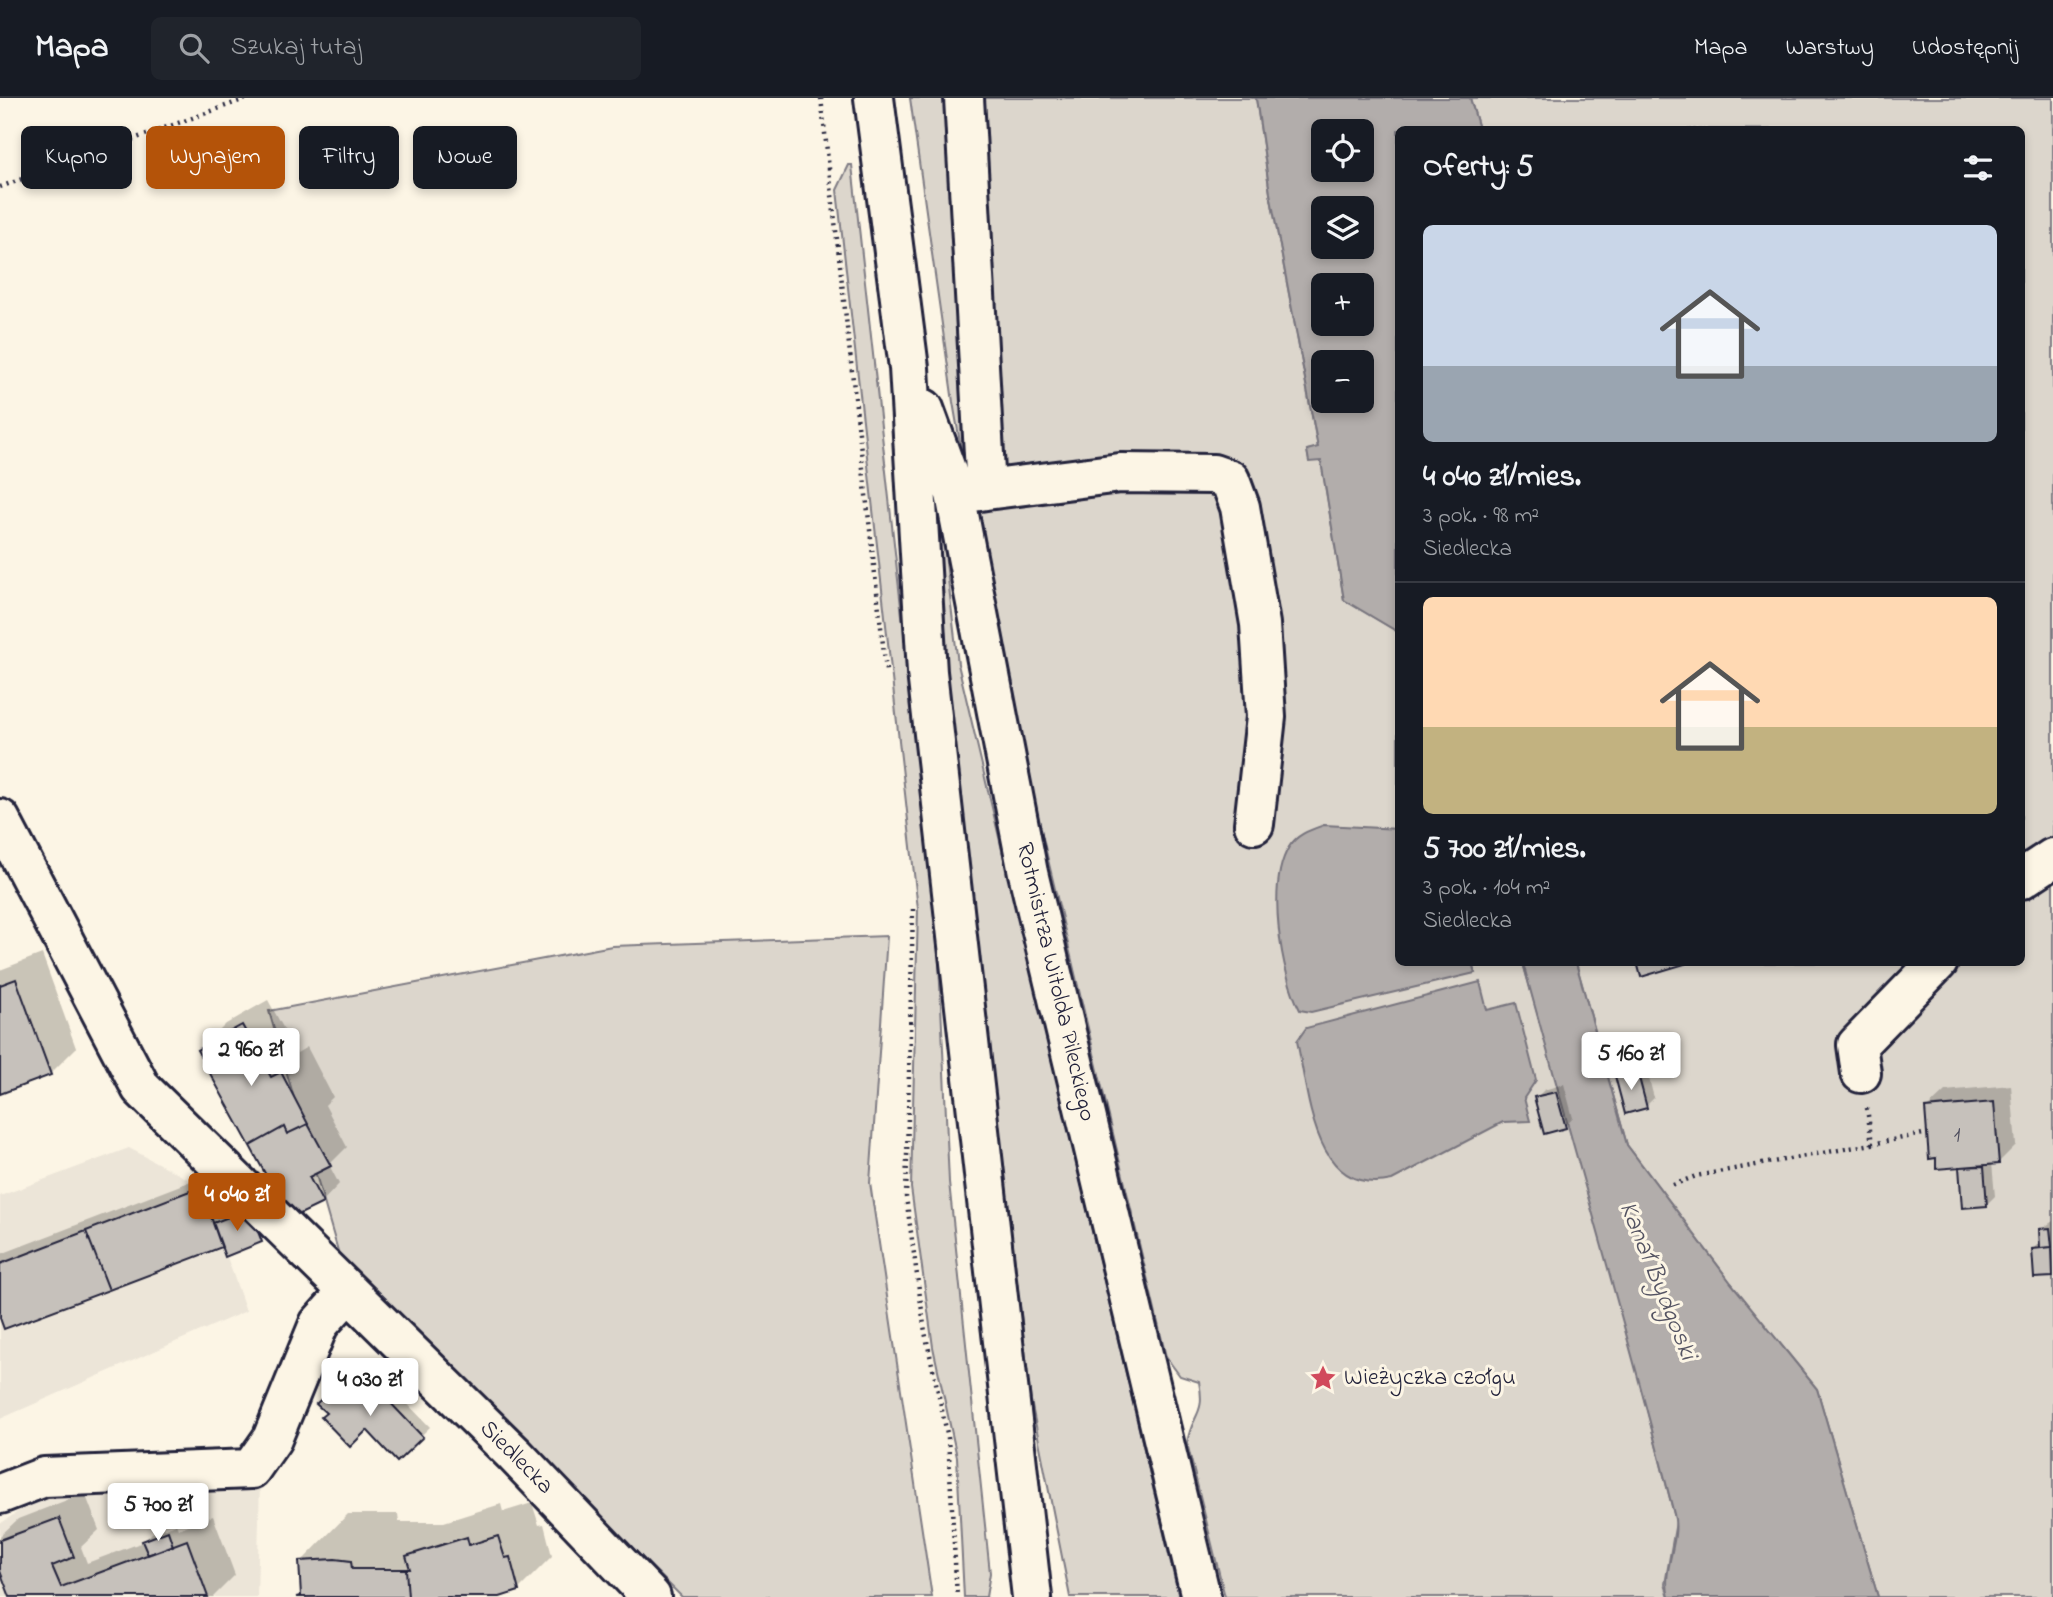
<!DOCTYPE html>
<html lang="pl">
<head>
<meta charset="utf-8">
<style>
  :root { --surface:#171b24; --page:#20242c; --text:#f1f3f6; --muted:#9ea1a6; --line:#363941; --accent:#b45309 }
  body { margin:0; font-family:"Indie Flower",sans-serif; background:var(--page); color:var(--text); height:100vh; display:flex; flex-direction:column; font-size:26px; white-space:nowrap }
  * { box-sizing:border-box; margin:0 }
  p { font-size:23px; color:var(--muted) }
  .icon { flex:none; width:38px; height:38px; fill:none; stroke:currentColor; stroke-width:2; stroke-linecap:round; stroke-linejoin:round }
  .map { position:relative; flex:1; overflow:hidden }
  .side { position:absolute; left:1395px; top:28px; width:630px; height:840px; display:flex; flex-direction:column; background:var(--surface); border-radius:10px; box-shadow:0 4px 10px #0003 }
  .side>* { flex:none }
  .guide { position:absolute; left:21px; top:28px; width:665px; height:63px; display:flex; gap:14px }
  .controls { position:absolute; left:1311px; top:21px; display:grid; gap:14px }
  .controls a { display:grid; place-items:center; width:63px; height:63px; border-radius:10px; background:var(--surface); box-shadow:0 4px 10px #0003; font-size:35px }
  .price { position:absolute; translate:-50% -60px; padding:0 16px; border-radius:7px; background:#fff; color:#222; font-size:23px; line-height:46px; filter:drop-shadow(0 2px 4px #0008) }
  .price::after { content:''; position:absolute; left:50%; top:42px; width:21px; height:16px; margin-left:-10px; background:inherit; clip-path:polygon(0 0,100% 0,50% 100%) }
  .price.selected { background:var(--accent); color:#fff }
  ul { padding:0; list-style:none }
  li { display:grid; align-content:center; gap:14px; height:371px; padding:0 28px }
  li+li { border-top:2px solid var(--line) }
  li span { display:grid; place-items:center; height:217px; border-radius:10px; color:#555 }
  li>.icon { margin-inline-start:auto }
  span .icon { width:126px; height:126px; fill:#fffc; stroke-width:1 }
  li b { font-size:30px }
  h2 { display:flex; justify-content:space-between; align-items:center; height:84px; padding:0 28px; font-size:30px }
  .tag { padding:0 24px; border-radius:10px; background:var(--surface); box-shadow:0 4px 10px #0003; font-size:24px; line-height:63px }
  .tag.selected { background:var(--accent); color:#fff }
  header { display:flex; align-items:center; gap:42px; box-sizing:border-box; height:98px; padding:0 35px; background:var(--surface); border-bottom:2px solid var(--line) }
  header strong { font-size:33px }
  nav { display:flex; gap:38px; margin-inline-start:auto; font-size:24px }
  .search { width:490px; height:63px; background:var(--page); display:flex; align-items:center; gap:18px; box-sizing:border-box; padding:0 24px; border-radius:10px; color:var(--muted); font-size:26px }
  .map>svg:first-child { display:block }
  .built { fill:#ece5d8 }
  .green { fill:#dcd6cc; stroke:#7f7c84; stroke-width:2 }
  .water { fill:#b2adab; stroke:#78757e; stroke-width:2; fill-rule:evenodd }
  .shadow { fill:#0003 }
  .building { fill:#c6c1bb; stroke:#22223b; stroke-width:2 }
  .lines { fill:none; stroke-linecap:round; stroke-linejoin:round }
  .minor-casing { stroke:#22223b; stroke-width:44 }
  .major-casing { stroke:#22223b; stroke-width:44 }
  .path { stroke:#22223b; stroke-width:4.5; stroke-dasharray:2 5; stroke-linecap:butt }
  .minor { stroke:#fcf5e5; stroke-width:38 }
  .major { stroke:#fcf5e5; stroke-width:38 }
  .labels { text-anchor:middle; dominant-baseline:central; stroke-width:6; stroke-linejoin:round; paint-order:stroke }
  .number-label { font-size:21px; fill:#4b4a5b }
  .street-label { font-size:24px; fill:#22223b; stroke:#fcf5e5 }
  .poi-label { font-size:24px; fill:#22223b; stroke:#fcf5e5; text-anchor:start }
  .water-label { font-size:26px; font-style:italic; fill:#545362; stroke:#fcf5e5 }
</style>
</head>
<body>
<header>
<strong>Mapa</strong>
<div class="search"><svg class="icon" aria-label="search" viewBox="0 0 24 24"><circle cx="10" cy="10" r="6"/><path d="M15 15l6 6"/></svg>Szukaj tutaj</div>
<nav><a>Mapa</a><a>Warstwy</a><a>Udostępnij</a></nav>
</header>
<div class="map">
<svg width="2053" height="1499" viewBox="0 0 2053 1499">
  <rect width="100%" height="100%" fill="#fcf5e5"/>
  <filter id="ink" filterUnits="userSpaceOnUse"><feTurbulence type="fractalNoise" baseFrequency=".0143" numOctaves="2"/><feDisplacementMap in="SourceGraphic" scale="14" xChannelSelector="R" yChannelSelector="G"/><feConvolveMatrix kernelMatrix="1 2 1 2 8 2 1 2 1" color-interpolation-filters="sRGB"/></filter>
  <g filter="url(#ink)">
    <path class="built" d="M129,1050L201,1088L214,1124L250,1110L263,1145L227,1159L246,1213L0,1321V1098Z
      M260,1384L257,1499H0V1426L49,1392Z"/>
    <path class="green" d="M910,0H1256L1270,95L1318,350L1307,352L1309,363L1321,362L1344,502L1398,534V864L1523,865L1618,1200L1676,1424L1665,1486L1669,1499H1225L1187,1345C1192,1315 1206,1318 1199,1284L1180,1278L1166,1259L990,517L953,304Z
      M1470,0H2053V1499H1878L1817,1291L1731,1185L1627,1047L1576,865L2021,864V32L1479,31Z
      M849,67H852L938,842L949,1084L990,1475L986,1499H964L957,1359L933,1249L911,1090L918,811L837,92Z
      M936,427L942,430L958,566L1179,1499H1070L1031,1303L945,564Z
      M887,838L870,1085L932,1499H682L340,1160L269,913L612,848Z"/>
    <path class="water" d="M1256,0H1470L1479,31L1398,32V534L1344,502L1321,363L1309,364L1307,352L1318,349L1270,95ZM1323,33H1362V72H1323ZM1323,110H1362V149H1323ZM1362,187V226H1323V187ZM1323,264H1362V303H1323Z
      M1324,727L1398,731V864L1472,865L1475,875L1311,914L1300,912C1281,876 1266,786 1289,749C1297,736 1310,732 1324,727Z
      M1523,865H1576L1627,1047L1731,1185L1817,1291L1878,1499H1669C1661,1471 1681,1443 1674,1416C1627,1231 1573,1049 1523,865Z
      M1480,884L1487,912L1516,905L1536,982L1524,1000L1530,1023L1503,1024L1392,1082C1313,1100 1309,997 1297,943L1306,930Z"/>
    <path class="shadow" d="M42,856L76,950L50,976L0,992V872Z
      M268,902L297,955L307,949L333,999L325,1007L347,1049L329,1067L339,1086L322,1104L200,952L226,926Z
      M1645,965L1654,1000L1646,1008L1617,979L1625,970Z
      M1564,986L1573,1020L1565,1029L1536,1000L1544,992Z
      M2011,987L2016,1047L1998,1065H1992L1995,1098L1986,1107L1927,1010L1945,993Z
      M217,1073L232,1113L257,1104L269,1135L261,1143L222,1147L0,1215L1,1156Z
      M2053,1123V1177L2035,1178L2033,1151L2041,1143L2040,1132Z
      M373,1270L382,1279L388,1274L397,1282L391,1289L430,1329L397,1361L367,1330L328,1315L319,1306L339,1286L349,1295Z
      M85,1395L99,1432L81,1449L87,1465L143,1444L152,1435L176,1426L178,1431L213,1418L235,1477L213,1499H12L0,1468V1438L18,1421Z
      M532,1405L539,1427L544,1426L552,1458L518,1492L501,1499H298L302,1494L301,1464L348,1416H398L399,1424H444L501,1406L503,1414Z"/>
    <path class="building" d="M1637,864H1684L1685,866L1641,879Z
      M16,881L51,977L0,996V887Z
      M242,927L271,979L281,974L308,1026L287,1036L284,1029L250,1048L197,952Z
      M1637,972L1647,1010L1625,1016L1615,978Z
      M1556,994L1566,1030L1544,1036L1534,999Z
      M1994,1004L1999,1066L1936,1071V1060L1929,1061L1925,1010Z
      M308,1026L331,1068L309,1079L323,1105L290,1121L250,1048L284,1029L287,1036Z
      M1984,1068L1987,1108L1962,1110L1959,1069Z
      M200,1089L222,1149L109,1192L86,1133Z
      M249,1111L262,1144L225,1159L213,1125Z
      M2050,1130L2052,1149L2040,1150L2039,1131Z
      M86,1133L109,1192L4,1231L0,1220V1166Z
      M2052,1149L2053,1179L2034,1180L2032,1151Z
      M363,1277L373,1286L378,1280L390,1291L384,1298L423,1339L397,1364L367,1332L350,1349L321,1319L326,1315L316,1306L330,1293L339,1302Z
      M59,1420L74,1459L52,1468L61,1489L187,1442L208,1499H10L0,1473V1442Z
      M168,1433L173,1448L148,1457L142,1443Z
      M498,1438L505,1460L510,1459L519,1493L500,1499H408L406,1471H410L406,1458L467,1439L469,1447Z
      M335,1461L351,1463L352,1471H406L408,1499H296L301,1498L299,1463Z"/>
    <g class="lines">
      <g class="minor-casing">
        <path id="minor" d="M986,392L1120,375L1213,376L1230,382L1240,409L1260,526L1266,619L1254,726
          M960,396L986,392L964,0
          M0,721L141,990L515,1357L651,1499
          M2021,781L2053,760
          M1861,975L1857,947L1938,864
          M0,1396L44,1379L251,1371L272,1341L319,1226L347,1195"/>
      </g>
      <g class="major-casing">
        <path id="major" d="M874,0L909,270L927,574L1032,1499
          M924,311L955,396L1028,775L1201,1499"/>
      </g>
      <path class="path" d="M821,0L886,573
        M0,89L248,0
        M913,811L906,1099L925,1234L948,1340L957,1499
        M1872,1046L1928,1035
        M1673,1087L1696,1078L1872,1046L1867,1010"/>
      <use href="#minor" class="minor"/>
      <use href="#major" class="major"/>
    </g>
  </g>
  <defs>
    <g id="sight-bare" transform="scale(2.1)"><path d="M0-6L1.8-2.2L6-1.7L2.9 1.2L3.7 5.4L0 3.3L-3.7 5.4L-2.9 1.2L-6-1.7L-1.8-2.2Z" fill="#d1495b" stroke="#fcf5e5" stroke-width="2.5" paint-order="stroke"/></g>
  </defs>
  <g fill-rule="evenodd">
    <use href="#sight-bare" x="1323" y="1280"/>
  </g>
  <g class="labels">
    <g class="number-label">
      <text x="1957" y="1038">1</text>
    </g>
    <g class="street-label">
      <text transform="translate(1055 884) rotate(77)">Rotmistrza Witolda Pileckiego</text>
      <text transform="translate(516 1360) rotate(45)">Siedlecka</text>
    </g>
    <g class="poi-label">
      <text x="1344" y="1280">Wieżyczka czołgu</text>
    </g>
    <g class="water-label">
      <text transform="translate(1657 1183) rotate(68)">Kanał Bydgoski</text>
    </g>
  </g>
</svg>
<div class="controls">
<a><svg class="icon" aria-label="locate" viewBox="0 0 24 24"><circle cx="12" cy="12" r="6"/><path d="M12 2v4M12 18v4M2 12h4M18 12h4"/></svg></a>
<a><svg class="icon" aria-label="layers" viewBox="0 0 24 24"><path d="M12 4l9 5-9 5-9-5zM3 14l9 5 9-5"/></svg></a>
<a>+</a>
<a>−</a>
</div>
<b class="price" style="left:251px;top:990px">2 960 zł</b>
<b class="price" style="left:1631px;top:994px">5 160 zł</b>
<b class="price selected" style="left:237px;top:1135px">4 040 zł</b>
<b class="price" style="left:370px;top:1320px">4 030 zł</b>
<b class="price" style="left:158px;top:1445px">5 700 zł</b>
<div class="guide">
<a class="tag">Kupno</a>
<a class="tag selected">Wynajem</a>
<a class="tag">Filtry</a>
<a class="tag">Nowe</a>
</div>
<section class="side">
<h2>Oferty: 5<svg class="icon" aria-label="filters" viewBox="0 0 24 24"><path d="M4 7h16M4 17h16"/><circle cx="9" cy="7" r="2"/><circle cx="15" cy="17" r="2"/></svg></h2>
<ul>
<li><span style="background:linear-gradient(#c9d6e8 65%,#9aa5b1 0)"><svg class="icon" aria-label="home" viewBox="0 0 24 24"><path d="M3 11l9-7 9 7M6 9v11h12V9"/></svg></span><div><b>4 040 zł/mies.</b><p>3 pok. · 98 m²</p><p>Siedlecka</p></div></li>
<li><span style="background:linear-gradient(#ffd9b3 60%,#c2b280 0)"><svg class="icon" aria-label="home" viewBox="0 0 24 24"><path d="M3 11l9-7 9 7M6 9v11h12V9"/></svg></span><div><b>5 700 zł/mies.</b><p>3 pok. · 104 m²</p><p>Siedlecka</p></div></li>
</ul>
</section>
</div>
</body>
</html>
